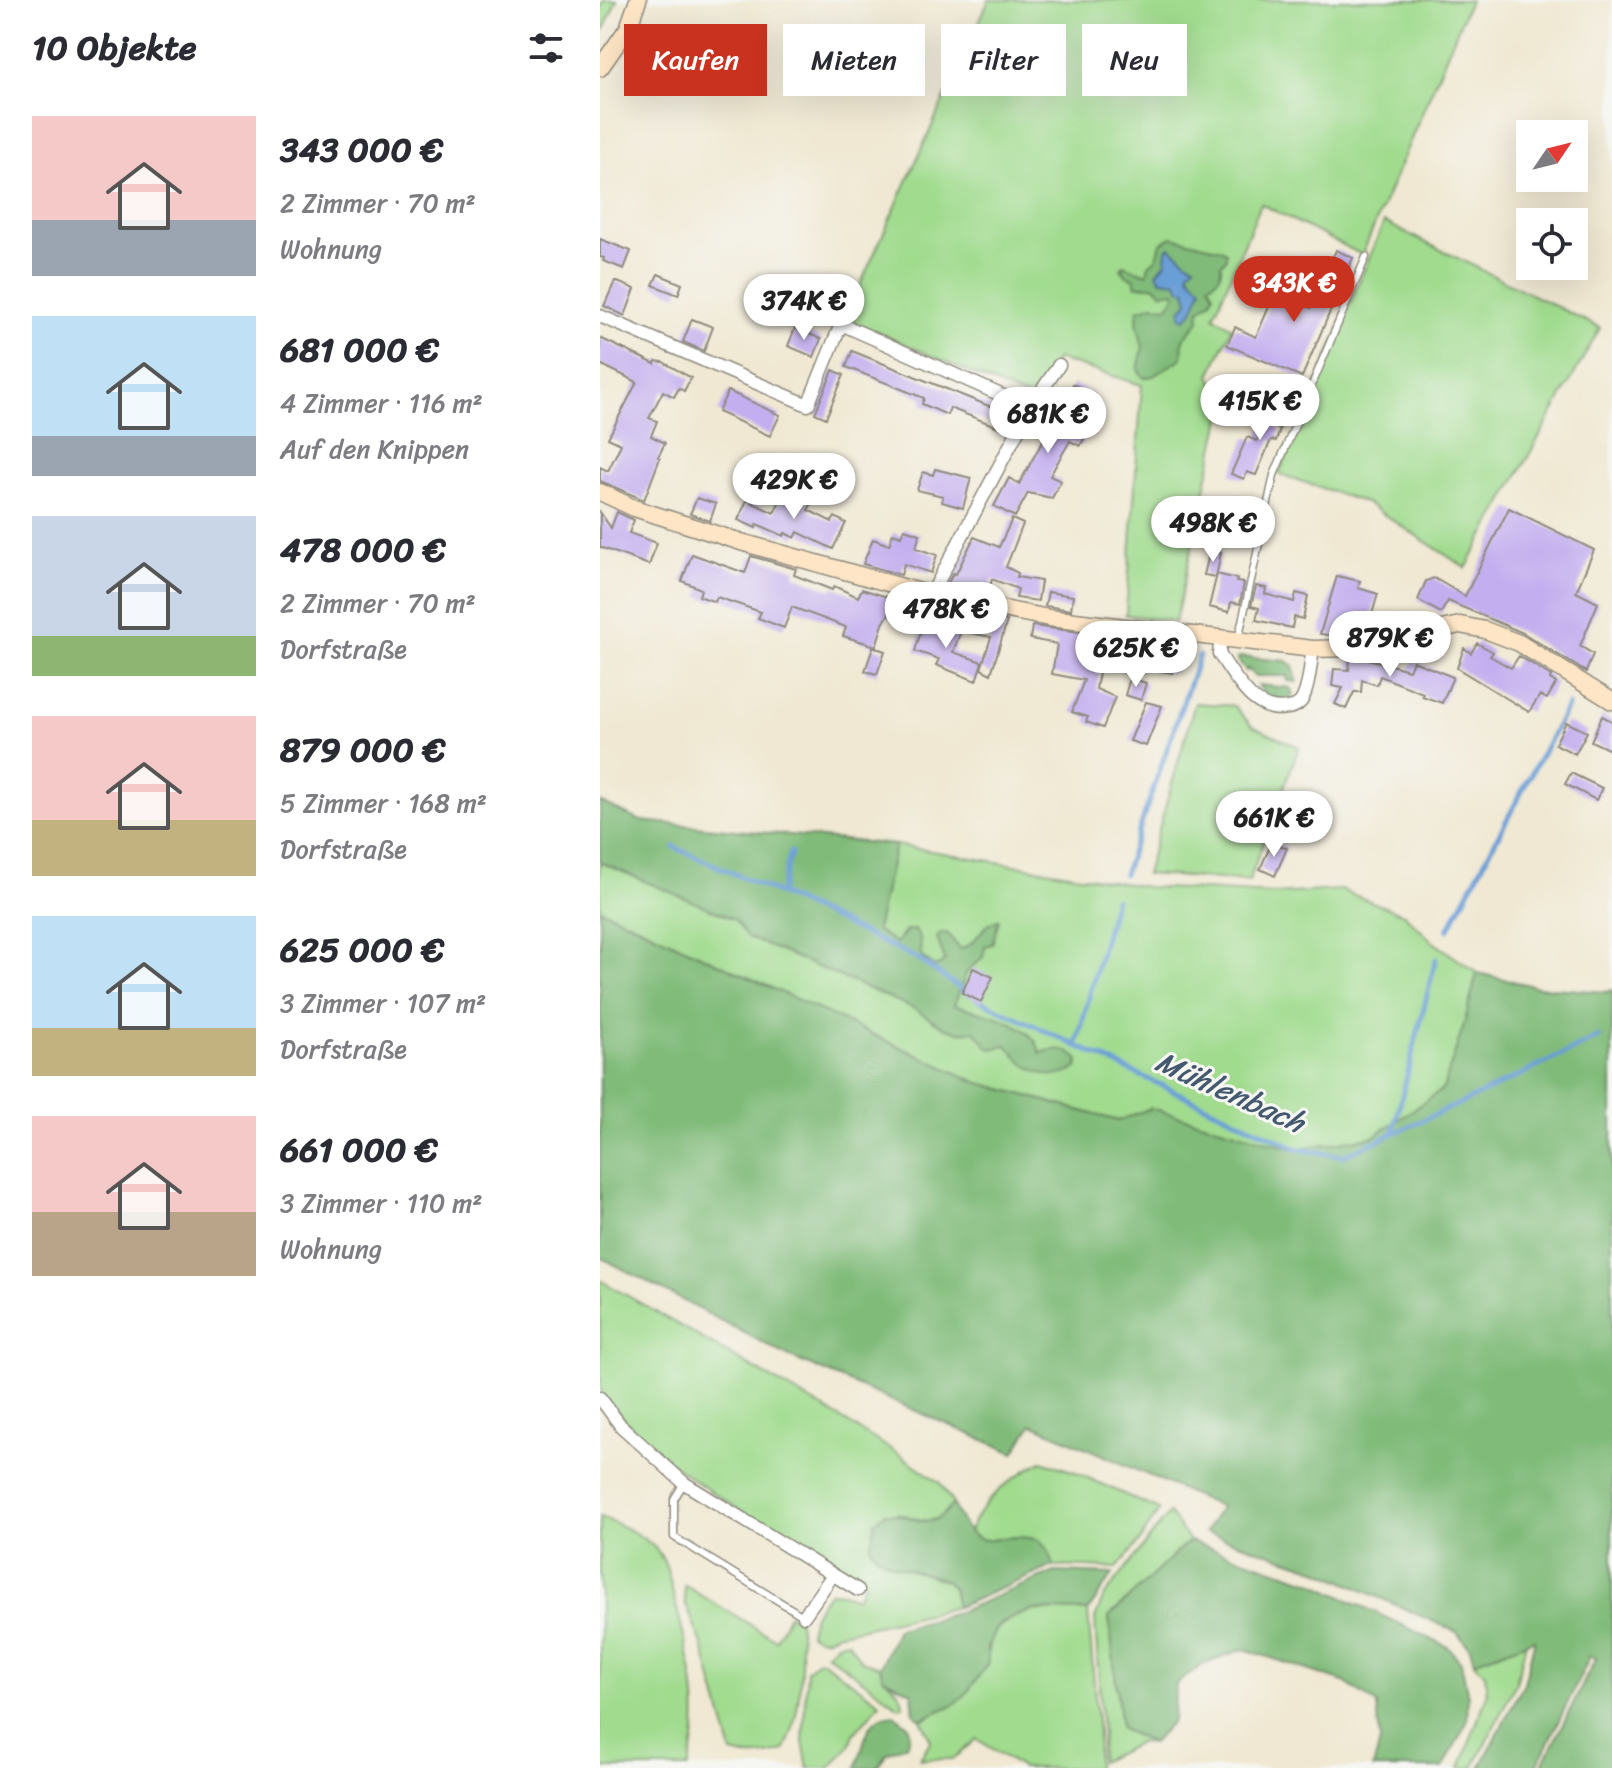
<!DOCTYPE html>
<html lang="de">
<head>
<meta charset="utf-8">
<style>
  :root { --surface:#fff; --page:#f2f2f3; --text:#2b2b33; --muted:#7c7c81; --accent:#c8321e }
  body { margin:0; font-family:Sriracha,sans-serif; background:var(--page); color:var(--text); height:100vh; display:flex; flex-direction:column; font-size:30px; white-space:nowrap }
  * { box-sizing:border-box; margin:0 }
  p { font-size:26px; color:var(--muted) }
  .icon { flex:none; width:44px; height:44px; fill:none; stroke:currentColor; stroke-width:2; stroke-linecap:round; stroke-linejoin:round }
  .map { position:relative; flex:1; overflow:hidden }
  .details { display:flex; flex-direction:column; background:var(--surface); width:600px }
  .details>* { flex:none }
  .top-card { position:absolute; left:24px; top:24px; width:760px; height:72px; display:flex; gap:16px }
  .needle { width:52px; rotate:55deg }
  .tools { position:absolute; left:916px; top:120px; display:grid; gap:16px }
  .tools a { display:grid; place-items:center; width:72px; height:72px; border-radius:0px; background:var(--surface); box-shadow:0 8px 32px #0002; font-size:40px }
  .price { position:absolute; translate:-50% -68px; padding:0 18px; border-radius:28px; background:#fff; color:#222; font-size:26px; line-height:52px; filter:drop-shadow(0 2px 4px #0008) }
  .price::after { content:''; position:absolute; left:50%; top:48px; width:24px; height:18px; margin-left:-12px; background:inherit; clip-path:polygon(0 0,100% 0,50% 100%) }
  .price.selected { background:var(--accent); color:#fff }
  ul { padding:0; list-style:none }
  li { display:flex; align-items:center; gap:24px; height:200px; padding:0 32px }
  li span { display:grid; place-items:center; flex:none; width:224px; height:160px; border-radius:0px; color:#555 }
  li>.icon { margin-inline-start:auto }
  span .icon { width:96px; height:96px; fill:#fffc; stroke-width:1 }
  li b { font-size:34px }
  h2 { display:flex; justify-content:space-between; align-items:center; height:96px; padding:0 32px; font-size:34px }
  .chip { padding:0 28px; border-radius:0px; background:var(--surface); box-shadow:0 8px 32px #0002; font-size:28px; line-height:72px }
  .chip.selected { background:var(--accent); color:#fff }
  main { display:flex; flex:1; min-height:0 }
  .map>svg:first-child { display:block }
  .green { fill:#a0db8e; stroke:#66835c; stroke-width:2 }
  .forest { fill:#80bb79; stroke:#567352; stroke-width:2 }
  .water { fill:#6a9ed6; stroke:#4a6480; stroke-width:2 }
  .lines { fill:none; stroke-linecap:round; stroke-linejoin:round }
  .stream { stroke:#6a9ed6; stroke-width:5 }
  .building { fill:#c3aeef }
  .lane-casing { stroke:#8e8a7e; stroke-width:9 }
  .street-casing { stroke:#8e8a7e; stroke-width:15 }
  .secondary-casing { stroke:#8e8a7e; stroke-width:19 }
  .lane { stroke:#fff; stroke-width:6 }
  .street { stroke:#fff; stroke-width:12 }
  .secondary { stroke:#fde5c5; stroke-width:16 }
  .labels { text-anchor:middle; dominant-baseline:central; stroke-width:6; stroke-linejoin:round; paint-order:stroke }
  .water-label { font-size:30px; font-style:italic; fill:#44596f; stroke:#f6f6f2 }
</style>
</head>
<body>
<main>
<section class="details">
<h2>10 Objekte<svg class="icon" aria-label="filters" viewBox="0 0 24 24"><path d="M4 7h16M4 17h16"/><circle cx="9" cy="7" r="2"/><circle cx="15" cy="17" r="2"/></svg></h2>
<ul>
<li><span style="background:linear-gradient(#f6c9c9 65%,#9aa5b1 0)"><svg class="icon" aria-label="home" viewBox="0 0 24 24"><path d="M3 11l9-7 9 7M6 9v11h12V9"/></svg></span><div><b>343 000 €</b><p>2 Zimmer · 70 m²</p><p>Wohnung</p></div></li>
<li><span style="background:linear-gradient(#bfe0f5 75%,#9aa5b1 0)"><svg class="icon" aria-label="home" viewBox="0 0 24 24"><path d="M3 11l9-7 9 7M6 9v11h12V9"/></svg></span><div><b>681 000 €</b><p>4 Zimmer · 116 m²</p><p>Auf den Knippen</p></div></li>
<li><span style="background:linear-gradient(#c9d6e8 75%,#8fb573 0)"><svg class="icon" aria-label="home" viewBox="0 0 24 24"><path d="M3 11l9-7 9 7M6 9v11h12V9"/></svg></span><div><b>478 000 €</b><p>2 Zimmer · 70 m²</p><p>Dorfstraße</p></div></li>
<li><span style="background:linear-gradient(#f6c9c9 65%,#c2b280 0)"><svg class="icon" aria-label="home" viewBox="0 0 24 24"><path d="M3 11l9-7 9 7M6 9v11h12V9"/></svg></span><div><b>879 000 €</b><p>5 Zimmer · 168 m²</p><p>Dorfstraße</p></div></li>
<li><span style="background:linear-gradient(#bfe0f5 70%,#c2b280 0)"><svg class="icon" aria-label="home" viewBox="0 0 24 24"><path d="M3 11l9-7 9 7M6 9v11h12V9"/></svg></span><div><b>625 000 €</b><p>3 Zimmer · 107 m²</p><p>Dorfstraße</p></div></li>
<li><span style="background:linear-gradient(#f6c9c9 60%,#b9a48a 0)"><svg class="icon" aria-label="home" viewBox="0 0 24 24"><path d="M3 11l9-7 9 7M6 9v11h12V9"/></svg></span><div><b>661 000 €</b><p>3 Zimmer · 110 m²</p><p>Wohnung</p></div></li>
</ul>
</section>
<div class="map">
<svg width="1012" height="1768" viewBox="0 0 1012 1768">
  <rect width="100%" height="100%" fill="#f6f6f2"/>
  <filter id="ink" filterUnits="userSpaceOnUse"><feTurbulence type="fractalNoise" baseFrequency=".0125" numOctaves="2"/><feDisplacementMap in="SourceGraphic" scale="16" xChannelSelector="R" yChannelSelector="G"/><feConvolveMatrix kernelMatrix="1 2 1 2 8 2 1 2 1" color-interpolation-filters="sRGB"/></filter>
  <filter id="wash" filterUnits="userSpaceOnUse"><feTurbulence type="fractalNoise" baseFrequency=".006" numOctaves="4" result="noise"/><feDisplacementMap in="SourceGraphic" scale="32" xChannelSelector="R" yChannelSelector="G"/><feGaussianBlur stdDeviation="1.8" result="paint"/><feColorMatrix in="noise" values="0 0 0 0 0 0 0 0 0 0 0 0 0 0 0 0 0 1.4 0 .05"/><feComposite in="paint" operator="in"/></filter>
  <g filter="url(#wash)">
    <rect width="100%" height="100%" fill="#f0e8d2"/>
    <path class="green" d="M4,0H17L0,38V9Z
      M389,0H870L762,255L661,204L614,316L632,328L610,375L624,405L575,622L526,615L542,385L457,359L432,400L250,320L247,314Z
      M784,222L1000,328L866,568L766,503L679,474Z
      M595,703L634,706L652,726L699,747L649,881L546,874Z
      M295,845L547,887L674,894L741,890L804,914L832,941L877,973L871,1008L843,1089L773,1137L694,1149L551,1108L519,1121L376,1082L0,909V862L134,919L276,930Z
      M0,1280L223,1408L302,1456L340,1483L353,1504C334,1528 325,1521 297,1513L287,1562L346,1581L353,1588L357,1607L236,1634C224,1640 220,1641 209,1633C212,1616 218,1604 231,1592L243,1593L257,1598L264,1584C184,1533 93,1493 28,1423C19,1413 7,1402 1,1390C0,1379 0,1298 0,1280Z
      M442,1461L475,1472L559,1510L539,1542L517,1568L454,1566L448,1551L386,1542L368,1533C382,1501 411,1477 442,1461Z
      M569,1513L589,1541L509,1617L521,1729L553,1743L541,1742L500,1762L502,1733L495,1619L503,1598Z
      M0,1517C19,1524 39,1533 54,1547C67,1560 70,1581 74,1598C89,1654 106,1711 88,1768H0Z
      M84,1585L176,1640L189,1614L199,1622C204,1659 201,1718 184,1751C165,1756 151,1759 132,1753L103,1647L85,1602Z
      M432,1610L488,1611L498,1733L497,1768H422L377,1739L354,1759H320L331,1740L321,1719L327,1718L388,1663C387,1628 402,1622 432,1610Z
      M248,1641L261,1661L280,1667L283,1678C293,1685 303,1693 303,1706L299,1707L226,1653L237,1643Z
      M926,1642L916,1683L873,1768H860L887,1695L885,1674L874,1662Z
      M218,1660L223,1661L280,1703L254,1734L250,1745L230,1768H208L203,1742L207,1670Z"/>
    <path class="forest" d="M572,237L621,249L626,252V259L621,264C622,274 619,280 609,284L614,294L611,301L600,309L599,321L583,339L582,358L553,376L544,378L538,370L543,348L537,322L538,310L553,305L567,307L576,295L574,291L562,293L555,286H536L534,278L527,276L521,269L523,265L547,274L549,265L557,258L561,243Z
      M641,657L687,661L693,666L697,682L688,681L687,676H655L648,669L646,671L637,659Z
      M658,685L690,688L693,694L691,698L677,703L667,698Z
      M0,802L41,821L295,845L276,930L296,943L307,930H315L320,938L321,956L334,967L340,965L345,960L337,938L341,933H347L360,949C378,945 382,922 399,920L392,944L385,946L383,957L367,972L354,1005C380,1012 434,1021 440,1053C458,1048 465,1047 479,1060L477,1068C450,1086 423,1068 407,1045L392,1049L387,1046L375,1031L359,1032L344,1027L313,1008L147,937L134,919L0,862Z
      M0,909L376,1082L518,1121L551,1108L694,1149L773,1137L843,1089L865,1021L877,973L938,987L1006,992L1012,990V1768H941L996,1658L990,1656L936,1768H880L924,1683L935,1639L874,1662L870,1648L857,1632L713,1568L605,1532L621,1507L432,1424L414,1453L188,1356L0,1257Z
      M353,1504C379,1565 392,1527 439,1540L448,1551L454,1566L357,1607L353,1588L346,1581C324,1570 283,1570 270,1547L275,1522L285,1513C318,1514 328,1536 353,1504Z
      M589,1541L709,1581L848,1647L861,1662L868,1697L867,1722L843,1768H773L780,1742L777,1704L744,1682L644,1649L602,1665L576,1684L573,1720L553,1743L521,1729L509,1617Z
      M455,1572L513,1574L488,1611L432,1610L408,1619L396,1628L387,1648L388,1663L367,1693L355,1704L321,1719L314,1714L312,1692L283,1678L280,1667L297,1629L354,1614Z
      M294,1714L309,1726L310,1735L307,1744L287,1753L276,1768H256C266,1744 263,1716 294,1714Z"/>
    <path class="water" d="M570,247L588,262L595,265L589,271V275L602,288L593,311L585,319L581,317V310L588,302L586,290H580L577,282L561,280L557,273L566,262L567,249Z"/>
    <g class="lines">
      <path class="stream" d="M74,847L180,894
        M191,852L180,894L318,959L368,994
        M524,874L599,656
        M848,930L968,705
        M377,999L698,1149L743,1156L881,1094L999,1037
        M476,1046L515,899
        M793,1132L836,959"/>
    </g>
    <g id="blocks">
      <path class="building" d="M0,239L31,251L24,269L3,261L4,258L0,257Z
        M736,250L753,258L702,377L627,345L635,327L656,337L675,293L711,308Z
        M674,264L684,271L676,292L665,288Z
        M58,274L82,284L78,295L53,285Z
        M15,281L35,289L25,316L4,306Z
        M92,319L113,327L104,351L83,342Z
        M195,328L221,339L214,357L188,346Z
        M0,338L55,364L56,361L63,362L91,378L84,391L79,388L74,397L63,391L49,418L57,421L51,436L65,443L58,457L60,458L44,500L0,481V467L8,471L21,444L8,438L37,382L0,364Z
        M252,351L409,414L403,429L350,408L347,415L322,404L324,398L246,367Z
        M233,370L244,375L226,418L215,413Z
        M473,384L494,395L478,426L488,432L480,446L470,441L460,458L450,476L461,481L452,498L428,493L415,517L394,506L409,478L419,484L447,433L455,437L467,416L458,412Z
        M128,391L180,415L170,436L118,412Z
        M674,396L687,401L677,428L680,429L676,441L671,440L656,475L647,472L644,479L631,474L647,437L657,441Z
        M335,469L371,478L363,508L342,502L343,496L317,490L323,472L333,475Z
        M184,493L211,505L208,510L232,522L235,517L246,523L233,549L198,532L195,538L185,533L184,536L157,524L156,528L138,520L147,500L174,513Z
        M97,498L116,504L110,521L90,514Z
        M909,508L994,550L976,592L998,603L980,646L993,654L986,672L923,633L848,601L841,613L818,600L826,581L834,578L865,596Z
        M0,512L11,528L17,512L34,520L29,533L57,543L49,565L0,547Z
        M412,519L423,524L406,567L418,573L417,577L441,581L438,601L416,598L418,589L392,579L388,595L346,587L353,573L356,574L374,537L399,547Z
        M304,529L320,534L316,548L337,555L331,573L304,564L301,575L263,564L273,539L289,545L293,533L301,536Z
        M610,550L621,553L616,577L604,575Z
        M92,554L145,573L151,556L196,569L194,575L232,590L234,586L258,597L262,589L297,600L283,624L276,646L243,636L246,627L192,607L184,628L158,618L161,612L117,597L115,602L99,596L101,589L82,581Z
        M617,574L637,579L636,582L644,583L640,604L631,602L629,612L609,607Z
        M737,576L760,581L758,588L778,594L767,631L747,627L744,637L720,634Z
        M656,586L666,588L665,594L694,602L696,593L708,596L703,619L694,617L692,628L656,620L659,608L651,606Z
        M448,592L473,596L471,610L445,606Z
        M365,613L407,621L391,674L381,669L391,637L361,631Z
        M324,621L361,631L353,652L382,662L376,681L336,665L339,659L315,651Z
        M432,626L528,638L516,671L500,667L496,689L515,697L503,728L486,722L488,717L472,712L484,680L452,674L457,644L430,639Z
        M877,643L893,652L890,656L911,668L919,656L951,676L950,679L956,683L947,699L940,695L929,712L857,668L864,648L871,653Z
        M552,646L576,651L573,673L548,669Z
        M273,647L285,651L277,674L265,671Z
        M761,657L809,670L813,661L853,677L842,703L822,696L823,693L780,676L777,685L762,680L761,692H754L746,709L735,704L743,688L732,686L734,669L749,670L750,659Z
        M530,678L546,683L541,700L525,695Z
        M546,702L562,706L546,746L530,741Z
        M1002,716L1012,721V751L991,741Z
        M966,722L987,732L975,754L955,744Z
        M971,773L1002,788L996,800L965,784Z
        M672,842L687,848L675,876L660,869Z
        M373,968L393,977L381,1002L362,993Z"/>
    </g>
  </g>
  <g filter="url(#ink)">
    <use href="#blocks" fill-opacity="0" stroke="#8e8a7e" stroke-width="2"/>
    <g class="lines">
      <g class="lane-casing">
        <path id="lane" d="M638,640L674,475L766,257
          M84,1483L74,1499V1537L203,1616"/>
      </g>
      <g class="street-casing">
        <path id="street" d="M0,316L208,405L241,324L430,408L331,595
          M430,408L459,365
          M621,638L619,654C636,678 654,715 688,708C695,707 700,705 703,698C710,684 710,664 713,649
          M0,1398L21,1426L84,1483L258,1590
          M204,1616L232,1576"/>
      </g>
      <g class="secondary-casing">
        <path id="secondary" d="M0,68L28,28L38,0
          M0,492L34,508L141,542L331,595L449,618L713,649L752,648L860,625L885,630L919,643L1012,701"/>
      </g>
      <use href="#lane" class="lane"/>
      <use href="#street" class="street"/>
      <use href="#secondary" class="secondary"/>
    </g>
  </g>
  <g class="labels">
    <g class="water-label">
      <text transform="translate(630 1092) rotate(24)">Mühlenbach</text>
    </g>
  </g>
</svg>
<div class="tools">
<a><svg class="needle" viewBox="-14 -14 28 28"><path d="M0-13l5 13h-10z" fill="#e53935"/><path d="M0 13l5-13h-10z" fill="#7c7c81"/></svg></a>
<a><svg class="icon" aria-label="locate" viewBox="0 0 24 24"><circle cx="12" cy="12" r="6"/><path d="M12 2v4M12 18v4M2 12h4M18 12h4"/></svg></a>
</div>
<b class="price selected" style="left:694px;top:324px">343K €</b>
<b class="price" style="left:204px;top:342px">374K €</b>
<b class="price" style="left:660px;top:442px">415K €</b>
<b class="price" style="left:448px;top:455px">681K €</b>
<b class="price" style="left:194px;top:521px">429K €</b>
<b class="price" style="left:613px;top:564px">498K €</b>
<b class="price" style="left:346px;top:650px">478K €</b>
<b class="price" style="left:790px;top:679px">879K €</b>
<b class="price" style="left:536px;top:689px">625K €</b>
<b class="price" style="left:674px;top:859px">661K €</b>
<div class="top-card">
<a class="chip selected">Kaufen</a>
<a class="chip">Mieten</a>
<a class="chip">Filter</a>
<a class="chip">Neu</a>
</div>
</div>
</main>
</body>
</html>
